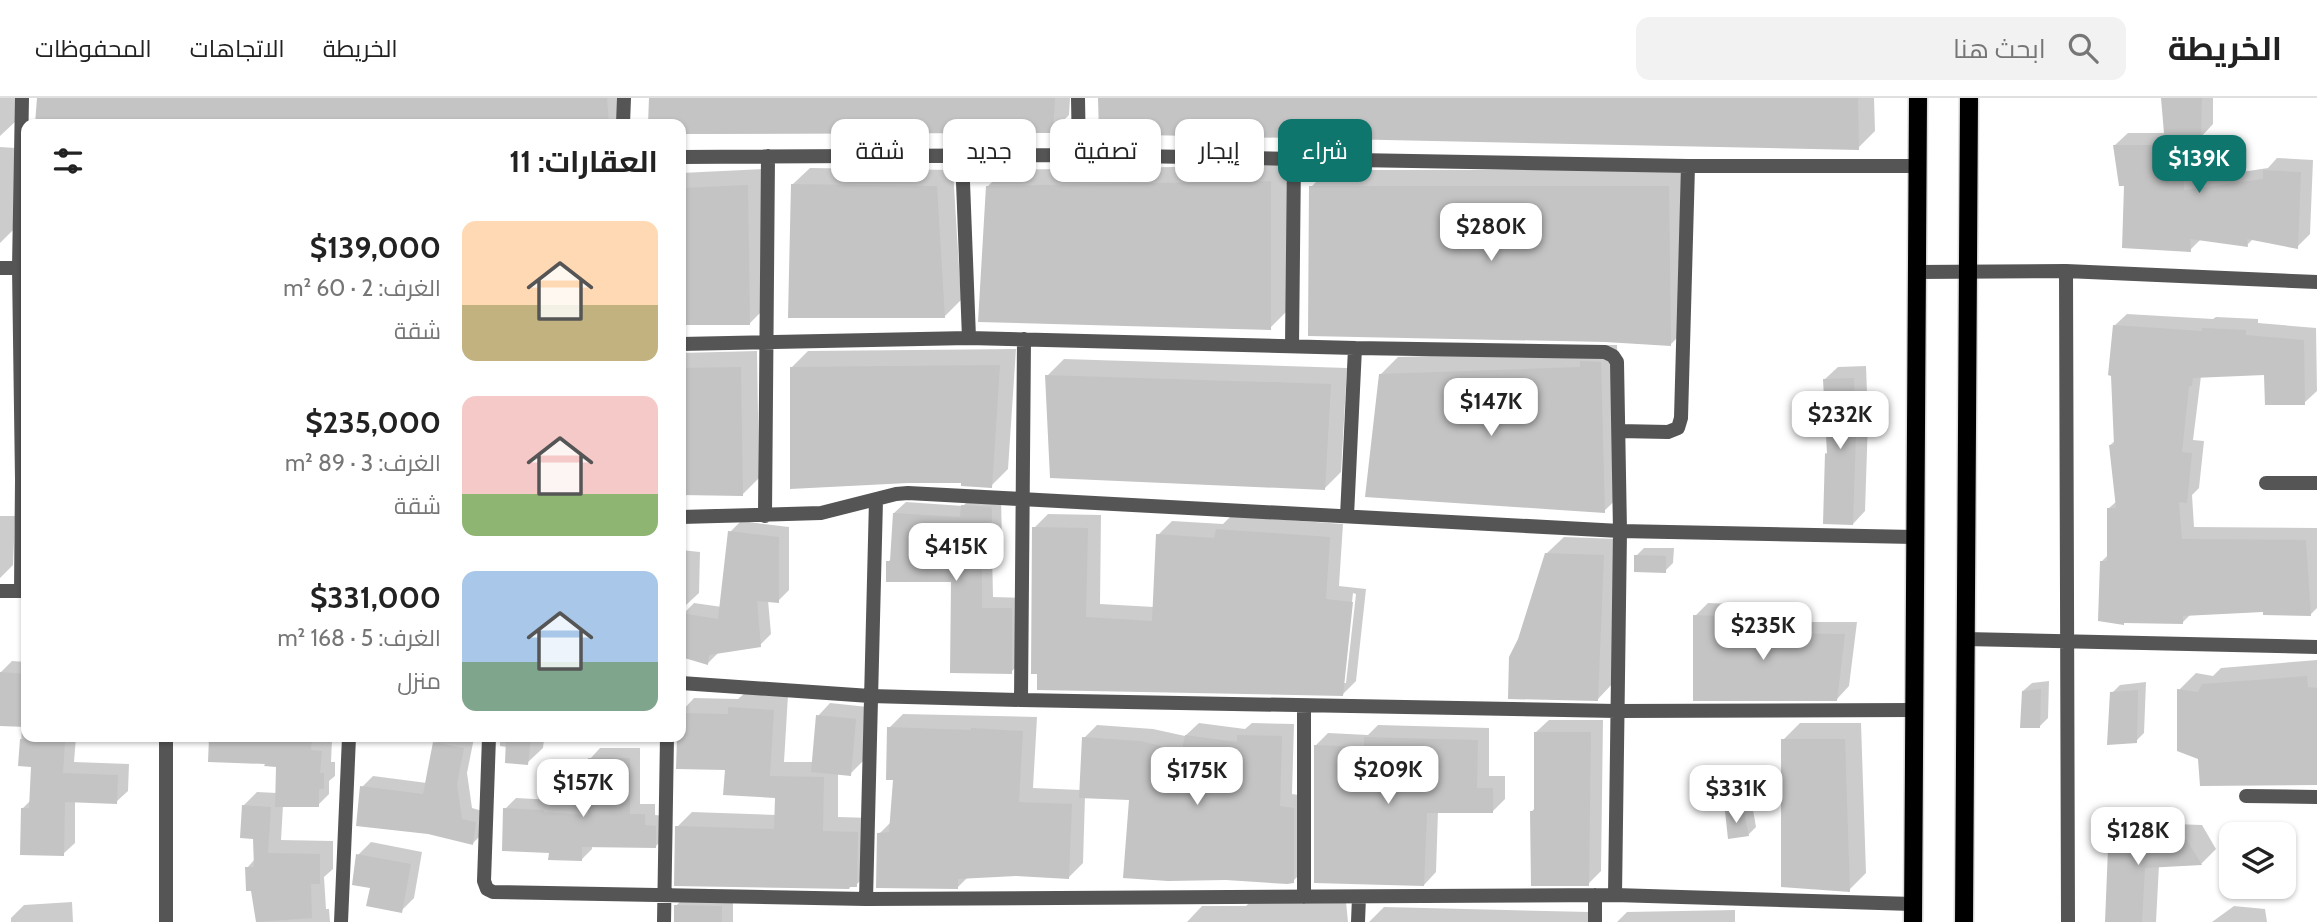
<!DOCTYPE html>
<html lang="ar">
<head>
<meta charset="utf-8">
<style>
  :root { --surface:#fff; --page:#f2f2f2; --text:#222; --muted:#767676; --line:#e0e0e0; --accent:#0f766e }
  body { margin:0; font-family:Cabin,Cairo,sans-serif; background:var(--page); color:var(--text); direction:rtl; height:100vh; display:flex; flex-direction:column; font-size:26px; white-space:nowrap }
  * { box-sizing:border-box; margin:0 }
  p { font-size:23px; color:var(--muted) }
  .icon { flex:none; width:38px; height:38px; fill:none; stroke:currentColor; stroke-width:2; stroke-linecap:round; stroke-linejoin:round }
  .map { position:relative; flex:1; overflow:hidden; direction:ltr }
  .panel { position:absolute; left:21px; top:21px; width:665px; height:623px; display:flex; flex-direction:column; background:var(--surface); border-radius:14px; box-shadow:0 2px 5px #0004; direction:rtl }
  .panel>* { flex:none }
  .banner { position:absolute; left:707px; top:21px; width:665px; height:63px; direction:rtl; display:flex; gap:14px }
  .fabs { position:absolute; left:2219px; top:724px; display:grid; gap:14px }
  .fabs a { display:grid; place-items:center; width:77px; height:77px; border-radius:14px; background:var(--surface); box-shadow:0 2px 5px #0004; font-size:35px }
  .price { position:absolute; translate:-50% -60px; padding:0 16px; border-radius:14px; background:#fff; color:#222; font-size:23px; line-height:46px; filter:drop-shadow(0 2px 4px #0008) }
  .price::after { content:''; position:absolute; left:50%; top:42px; width:21px; height:16px; margin-left:-10px; background:inherit; clip-path:polygon(0 0,100% 0,50% 100%) }
  .price.selected { background:var(--accent); color:#fff }
  ul { padding:0; list-style:none }
  li { display:flex; align-items:center; gap:21px; height:175px; padding:0 28px }
  li span { display:grid; place-items:center; flex:none; width:196px; height:140px; border-radius:14px; color:#555 }
  li>.icon { margin-inline-start:auto }
  span .icon { width:84px; height:84px; fill:#fffc; stroke-width:1 }
  li b { font-size:30px }
  h2 { display:flex; justify-content:space-between; align-items:center; height:84px; padding:0 28px; font-size:30px }
  .tag { padding:0 24px; border-radius:14px; background:var(--surface); box-shadow:0 2px 5px #0004; font-size:24px; line-height:63px }
  .tag.selected { background:var(--accent); color:#fff }
  header { display:flex; align-items:center; gap:42px; box-sizing:border-box; height:98px; padding:0 35px; background:var(--surface); border-bottom:2px solid var(--line) }
  header strong { font-size:33px }
  nav { display:flex; gap:38px; margin-inline-start:auto; font-size:24px }
  .search { width:490px; height:63px; background:var(--page); display:flex; align-items:center; gap:18px; box-sizing:border-box; padding:0 24px; border-radius:14px; color:var(--muted); font-size:26px }
  .map>svg:first-child { display:block }
  .shadow { fill:#0003; fill-rule:evenodd }
  .building { fill:#c4c4c4 }
  .lines { fill:none; stroke-linecap:round; stroke-linejoin:round }
  .primary-casing { stroke:#dbdbdb; stroke-width:21 }
  .minor { stroke:#555; stroke-width:14 }
  .primary { stroke:#000; stroke-width:18 }
</style>
</head>
<body>
<header>
<strong>الخريطة</strong>
<div class="search"><svg class="icon" aria-label="search" viewBox="0 0 24 24"><circle cx="10" cy="10" r="6"/><path d="M15 15l6 6"/></svg>ابحث هنا</div>
<nav><a>الخريطة</a><a>الاتجاهات</a><a>المحفوظات</a></nav>
</header>
<div class="map">
<svg width="2317" height="824" viewBox="0 0 2317 824">
  <rect width="100%" height="100%" fill="#fff"/>
  <path class="shadow" d="M0,0H17L16,23L0,38Z
    M39,0H302L295,19L288,26H37Z
    M324,0H624L619,26H315Z
    M651,0H1070L1069,17L1052,34L681,36V26H649Z
    M1100,0H1874L1875,33L1858,50Z
    M2162,0H2213V26L2201,39H2196V81L2268,70L2277,60L2313,62L2310,136L2297,149L2254,140L2247,147L2201,141L2190,152L2126,86L2115,47L2128,35H2165Z
    M0,49L16,50L14,131L0,145Z
    M1287,67V213L1270,230L987,89L1004,72Z
    M810,70L953,72L961,202L944,219L793,86Z
    M764,71L766,209L749,226H681V75Z
    M1328,72H1685L1688,229L1671,246L1311,89Z
    M2127,216L2213,221L2216,219L2258,221V225L2316,230L2317,293L2304,305L2266,276L2201,278L2193,342L2204,343L2199,390L2192,397L2194,429L2317,430V510L2310,517L2265,512L2192,515L2183,524L2102,463L2109,456V410L2117,403L2110,347L2116,342L2114,228Z
    M1598,247H1617L1621,397L1604,413L1381,276L1398,259L1593,253Z
    M1016,251L1008,371L991,388L963,383L791,270L808,253Z
    M757,253L759,380L743,396H681V255Z
    M1064,261L1347,270L1341,374L1324,391L1047,278Z
    M1866,268L1868,322L1865,413L1853,426L1826,356L1828,354L1825,281L1838,269Z
    M974,397L1001,399L1002,444L992,453L993,499L1023,500L1022,563L1011,574L953,483L888,464L892,460L894,415L906,404L963,408Z
    M1048,416L1101,417L1100,506L1154,509L1158,437L1172,423L1223,426L1231,418L1343,426L1339,488L1366,491L1356,583L1342,597L1039,590L1034,430ZM1353,495L1356,496L1346,585H1343Z
    M0,418H15L13,467L0,480Z
    M741,423L789,429V492L778,503L768,502L771,536L760,547L719,554L708,565L683,516L694,505L722,509L730,434Z
    M1564,439L1620,441L1614,584L1598,601L1547,455Z
    M1644,450H1674L1673,465L1665,473L1636,458Z
    M681,452L700,454L699,495L686,507H681Z
    M1708,505L1788,508L1787,524H1857L1849,588L1837,601L1695,518Z
    M2317,562V684L2200,660L2179,592L2196,575L2213,578L2221,570Z
    M12,563L26,564V639H76L74,664L129,666L128,693L116,704L75,703V745L63,756L23,710L31,702L33,668L20,667L22,627L0,626L1,574Z
    M2049,583L2048,620L2040,628L2023,593L2032,585Z
    M2146,584L2144,635L2136,643L2112,595L2120,587Z
    M745,595L788,597L784,664H813L818,618L830,605L868,609L863,663L850,676L838,675V719L872,720L871,772L856,787L677,729L692,714L776,717L777,698L726,671L678,669L681,614L694,600L738,601Z
    M903,616L1037,619L1033,690L1081,692L1084,640L1097,627L1153,631L1185,638L1199,625L1245,631L1252,625L1294,626L1292,696L1306,698V770L1293,783L1130,701L1085,698L1083,765L1069,779L1016,776L968,779L958,789L879,736L892,723L895,681L889,630Z
    M1549,622H1603L1601,773L1588,786L1532,713L1536,709V634Z
    M1800,625H1861L1866,775L1849,792L1783,642Z
    M1378,627L1489,630V678H1505V701L1493,713H1438L1436,774L1424,787L1315,648L1328,635L1368,637Z
    M211,639H322L321,641L332,642L331,664H335V678L329,683V696L318,707H283L281,742L333,743V771L324,779L326,811H329L330,824H258L247,770L255,761L254,739L243,708L257,694L277,695V668L266,665L210,662Z
    M441,639L474,640L467,675L472,710L486,714L483,735L473,745L362,689L373,678L427,685L435,645Z
    M500,639H574L569,644L544,642L543,650L527,665L507,649L500,648Z
    M600,650H640V706H655V717L666,718V738L655,749L592,747V751L581,762L551,753L505,711L516,700L554,702V704L590,706V661Z
    M1735,706H1752L1756,729L1748,737L1727,714Z
    M2158,710L2159,721L2175,719L2174,726L2202,727L2216,751L2201,766L2159,767L2156,824H2107L2111,726L2126,711Z
    M371,744L422,754L414,800L401,813L358,757Z
    M687,796L733,797V824H675L676,808Z
    M1251,803L1346,804L1348,824H1187L1202,808H1246Z
    M72,804L73,824H11V820L24,807Z
    M2234,808L2265,811L2267,824H2212Z
    M1384,809L1589,814L1590,824H1369Z
    M1735,812V824H1617L1627,814Z"/>
  <path class="building" d="M37,0H607L609,26H35Z
    M649,0H1055L1053,35L681,36V26H648Z
    M1098,0H1858L1859,52L1099,36Z
    M2161,0H2202L2201,41L2185,40L2184,92L2263,81V72L2301,74L2298,151L2247,141L2248,149L2190,141L2191,154L2122,150L2124,88H2119L2113,47H2165Z
    M1271,83V232L978,224L986,88Z
    M791,86L937,88L945,220H788Z
    M748,87L750,227H681V90Z
    M1309,88H1669L1671,248L1605,244L1308,238Z
    M2113,227L2202,233V230L2246,232V237L2304,242L2305,307H2265L2264,277L2193,280L2192,288H2189L2182,354L2192,355L2187,405L2179,404L2182,441L2306,442L2311,518L2263,517V514L2183,518V526L2124,525V527L2098,523L2100,463H2107V410H2116L2109,347H2114L2111,278L2108,277Z
    M1580,263L1601,264L1605,415L1365,399L1379,276L1580,269Z
    M1000,267L992,390L961,388V385H908L790,391V269Z
    M741,269L743,398L681,397V270Z
    M1045,277L1331,286L1325,392L1050,380Z
    M1854,280L1856,335L1853,427L1823,426L1825,355L1827,356L1823,281Z
    M961,407L991,409L992,412L991,457H982V510H1012V576L950,575L951,484H886V463H890L893,415L960,419Z
    M1032,429L1088,430L1086,519L1152,523L1156,436L1214,440L1216,431L1330,439L1326,501L1353,504L1343,598L1037,592V576H1031Z
    M728,433L779,439V505L757,503L761,549L709,557L708,567L681,559V515L718,521Z
    M1545,455L1604,457L1598,603L1508,601L1509,559L1518,541Z
    M1634,457L1666,458V475L1634,474Z
    M1693,517L1776,520L1775,535L1845,536L1837,603H1693Z
    M0,574L26,576V629L0,628Z
    M2307,578L2308,589L2317,590V687L2200,688L2198,661L2177,653V591L2198,594L2202,586Z
    M2041,591L2040,630H2020L2022,593Z
    M2138,592L2137,645L2107,647L2110,594Z
    M728,609L774,612L770,678L824,679L823,733L858,734L857,789H850L849,791L674,788L675,728L774,731L775,700L723,697L725,672L676,671L677,639H681V615L728,616Z
    M816,617L856,621L851,678L811,674Z
    M887,629L971,632V630L1023,633L1019,704L1072,706L1069,781L1016,778L958,781V791L876,790L877,735L889,734L893,682H886Z
    M1534,634H1591L1589,788H1531L1530,713H1534Z
    M1185,637L1237,644V637L1282,638L1280,708L1294,710V785L1287,786L1226,782L1168,783L1123,780L1129,702L1079,700L1082,639L1140,643L1182,653Z
    M209,639H312L311,652L322,653L320,675H324V691H319V709H275L276,669L264,668L265,666L208,664Z
    M506,639H531L528,667L505,665Z
    M1364,639L1478,642L1477,690H1493V715H1427L1424,788L1314,785V647L1364,649Z
    M20,641L65,644L63,675L118,677L117,706L65,704L64,758L20,757L21,710H29L31,669L18,668Z
    M1781,641H1845L1850,794L1781,789Z
    M433,644L464,650L457,686L462,721L476,724L473,747L428,736L356,728L360,688L423,696Z
    M588,660H630V716H645V727L656,728V750L582,749V763L548,762L549,755L502,753L503,710L544,712V714L588,717Z
    M242,707L271,709L268,755L320,756V786H311L312,820L256,824L251,793H246L245,769H254L253,741L240,740Z
    M1725,713L1744,714L1749,738L1728,741Z
    M2144,724V735L2161,734L2159,740L2186,741L2202,767L2145,770L2142,824H2105L2109,726Z
    M356,756L411,766L402,815L366,808L370,790L352,787Z
    M674,807L722,808V824H674Z"/>
  <g class="lines">
    <g class="primary-casing">
      <path id="primary" d="M1913,824L1918,0
        M1964,824L1969,0"/>
    </g>
    <path class="minor" d="M1078,0L1079,57
      M623,26L624,0
      M962,58L969,240
      M681,59L1079,57L1688,68H1917
      M0,170H26
      M2066,173L2068,824
      M1916,174L2066,173L2317,184
      M681,246L969,240L1355,250L1605,254L1613,258L1617,264L1620,433L1615,797
      M1292,248L1294,61
      M1619,333L1668,334L1678,330L1681,320L1688,68
      M2266,385H2317
      M765,418L768,58
      M1347,418L1355,250
      M681,419L821,415L896,396L908,395L1620,433L1914,439
      M0,493H26
      M21,493L22,382L19,170L22,0
      M1965,541L2317,549
      M681,585L870,598L1021,602L1616,613L1915,612
      M1021,602L1024,241
      M1304,608V799
      M166,639V824
      M489,639L484,783L487,791L493,794L866,801L1615,797L1913,806
      M2246,698L2317,699
      M866,801L876,402
      M341,824L349,639
      M664,824L667,639
      M1358,824L1359,799
      M1595,824V797"/>
    <use href="#primary" class="primary"/>
  </g>
</svg>
<div class="fabs">
<a><svg class="icon" aria-label="layers" viewBox="0 0 24 24"><path d="M12 4l9 5-9 5-9-5zM3 14l9 5 9-5"/></svg></a>
</div>
<b class="price selected" style="left:2199px;top:97px">$139K</b>
<b class="price" style="left:1491px;top:165px">$280K</b>
<b class="price" style="left:1491px;top:340px">$147K</b>
<b class="price" style="left:1840px;top:353px">$232K</b>
<b class="price" style="left:956px;top:485px">$415K</b>
<b class="price" style="left:1763px;top:564px">$235K</b>
<b class="price" style="left:1388px;top:708px">$209K</b>
<b class="price" style="left:1197px;top:709px">$175K</b>
<b class="price" style="left:583px;top:721px">$157K</b>
<b class="price" style="left:1736px;top:727px">$331K</b>
<b class="price" style="left:2138px;top:769px">$128K</b>
<div class="banner">
<a class="tag selected">شراء</a>
<a class="tag">إيجار</a>
<a class="tag">تصفية</a>
<a class="tag">جديد</a>
<a class="tag">شقة</a>
</div>
<section class="panel">
<h2>العقارات: 11<svg class="icon" aria-label="filters" viewBox="0 0 24 24"><path d="M4 7h16M4 17h16"/><circle cx="9" cy="7" r="2"/><circle cx="15" cy="17" r="2"/></svg></h2>
<ul>
<li><span style="background:linear-gradient(#ffd9b3 60%,#c2b280 0)"><svg class="icon" aria-label="home" viewBox="0 0 24 24"><path d="M3 11l9-7 9 7M6 9v11h12V9"/></svg></span><div><b>$139,000</b><p>الغرف: 2 · 60 m²</p><p>شقة</p></div></li>
<li><span style="background:linear-gradient(#f6c9c9 70%,#8fb573 0)"><svg class="icon" aria-label="home" viewBox="0 0 24 24"><path d="M3 11l9-7 9 7M6 9v11h12V9"/></svg></span><div><b>$235,000</b><p>الغرف: 3 · 89 m²</p><p>شقة</p></div></li>
<li><span style="background:linear-gradient(#a9c7e8 65%,#7fa58c 0)"><svg class="icon" aria-label="home" viewBox="0 0 24 24"><path d="M3 11l9-7 9 7M6 9v11h12V9"/></svg></span><div><b>$331,000</b><p>الغرف: 5 · 168 m²</p><p>منزل</p></div></li>
</ul>
</section>
</div>
</body>
</html>
